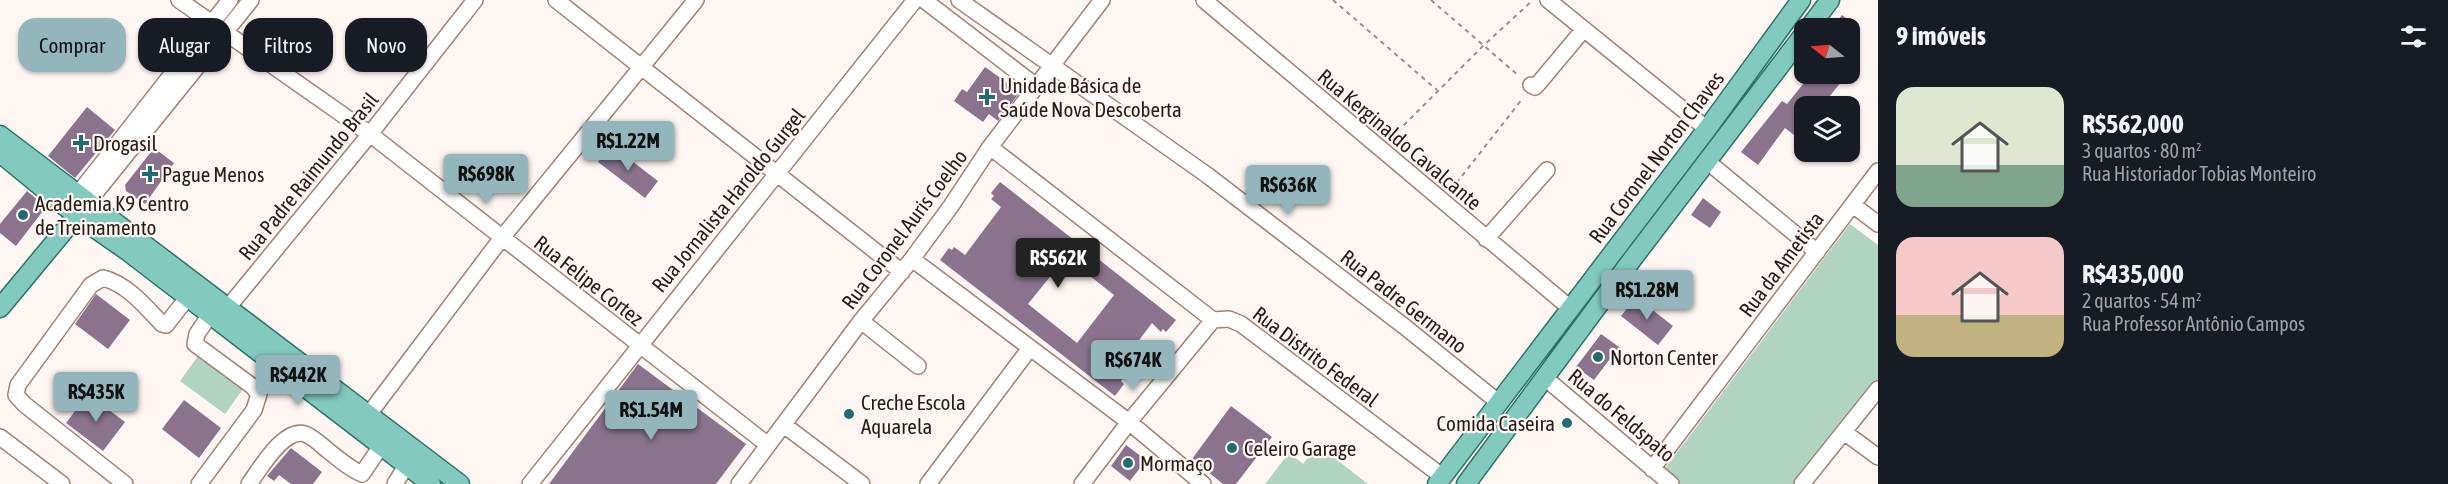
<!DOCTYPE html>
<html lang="pt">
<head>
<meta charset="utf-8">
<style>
  :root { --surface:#171b24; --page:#242831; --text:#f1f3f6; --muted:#9ea1a6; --accent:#93b6bc }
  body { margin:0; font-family:"Asap Condensed",sans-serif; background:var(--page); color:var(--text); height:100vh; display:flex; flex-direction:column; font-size:22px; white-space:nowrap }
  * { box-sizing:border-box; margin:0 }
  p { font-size:20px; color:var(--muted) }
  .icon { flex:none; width:33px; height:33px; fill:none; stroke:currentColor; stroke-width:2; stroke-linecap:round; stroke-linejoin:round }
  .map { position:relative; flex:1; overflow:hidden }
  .drawer { display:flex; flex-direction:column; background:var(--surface); width:570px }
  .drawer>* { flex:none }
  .banner { position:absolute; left:18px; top:18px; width:570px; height:54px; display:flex; gap:12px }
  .needle { width:39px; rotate:287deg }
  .fabs { position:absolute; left:1794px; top:18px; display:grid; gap:12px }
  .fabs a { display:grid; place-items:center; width:66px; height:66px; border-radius:12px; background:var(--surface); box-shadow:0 2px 4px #0004; font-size:30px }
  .price { position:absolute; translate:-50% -51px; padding:0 14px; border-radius:6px; background:var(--accent); color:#111; font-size:20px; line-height:39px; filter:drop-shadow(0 2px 3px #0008) }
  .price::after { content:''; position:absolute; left:50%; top:36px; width:18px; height:14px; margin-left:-9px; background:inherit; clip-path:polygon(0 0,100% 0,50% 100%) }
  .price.selected { background:#222; color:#fff }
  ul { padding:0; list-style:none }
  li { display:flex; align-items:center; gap:18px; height:150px; padding:0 18px }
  li span { display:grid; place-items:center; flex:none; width:168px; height:120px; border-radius:18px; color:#555 }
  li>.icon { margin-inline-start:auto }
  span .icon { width:72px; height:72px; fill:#fffc; stroke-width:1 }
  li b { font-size:26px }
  h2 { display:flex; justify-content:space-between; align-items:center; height:72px; padding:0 18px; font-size:26px }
  .pill { padding:0 21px; border-radius:18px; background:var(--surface); box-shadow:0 2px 4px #0004; font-size:21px; line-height:54px }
  .pill.selected { background:var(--accent); color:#111 }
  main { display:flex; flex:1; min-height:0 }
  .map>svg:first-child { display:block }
  .green { fill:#b0d4c1 }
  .building { fill:#8b738e; fill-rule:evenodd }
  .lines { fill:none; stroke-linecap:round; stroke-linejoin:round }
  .minor-casing { stroke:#a37f71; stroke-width:18 }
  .major-casing { stroke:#2c7566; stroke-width:21 }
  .path { stroke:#9a8f8a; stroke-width:2; stroke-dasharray:4.5 4.5; stroke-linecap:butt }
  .minor { stroke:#fff; stroke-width:15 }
  .major { stroke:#82cabd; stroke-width:18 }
  .poi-dot { fill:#216c74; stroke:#fef6f3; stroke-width:2 }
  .labels { text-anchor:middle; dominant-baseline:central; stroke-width:4.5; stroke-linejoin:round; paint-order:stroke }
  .poi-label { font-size:21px; fill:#291b15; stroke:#fef6f3; text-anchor:start }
  .street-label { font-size:21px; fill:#291b15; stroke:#fef6f3 }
</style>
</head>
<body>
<main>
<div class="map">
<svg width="1878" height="484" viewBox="0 0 1878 484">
  <rect width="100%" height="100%" fill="#fef6f3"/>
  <path class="green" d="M1850,224L1878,245V379L1797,484H1679L1663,471Z
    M198,356L243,389L225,414L180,381Z
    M1318,445L1368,484H1265L1289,453L1303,464Z"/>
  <path class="building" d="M1842,15L1859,28H1832Z
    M985,67L1020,92L998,121L989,114L983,122L954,101L962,89L967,92Z
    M1811,74H1843L1838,80L1841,82L1822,106H1804V132L1799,139L1785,128L1758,165L1741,152L1782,101L1787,104Z
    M87,107L115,130L75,178L48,156Z
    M611,145L658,181L645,198L598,162Z
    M154,148L174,163L145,204L126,191L125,185Z
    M1000,182L1176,320L1166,332L1163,329L1161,332L1152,323L1115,372L1123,378L1121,381L1124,384L1115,396L940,260L949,248L952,250L954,247L965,255L1001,207L991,199L994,196L991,193ZM1066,257L1114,295L1077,343L1028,304Z
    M27,191L46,207L16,246L0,233V224Z
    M1703,198L1721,212L1710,228L1691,215Z
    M96,294L130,320L108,349L75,324Z
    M1636,297L1673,326L1658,345L1621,316Z
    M1601,334L1619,347L1594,380L1576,367Z
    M638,364L746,444L716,484H549Z
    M88,394L125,422L103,451L66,423Z
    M184,400L221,428L199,458L162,429Z
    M1231,406L1272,437L1236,484H1223L1192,459Z
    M1126,445L1146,460L1130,481L1111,466Z
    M291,448L322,472L313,484H291L279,475L274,481L267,476Z"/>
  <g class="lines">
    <g class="minor-casing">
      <path id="minor" d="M179,0L370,134L768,445
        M556,0L902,272
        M924,0L1036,86
        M959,0L1207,175L1405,327L1498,402
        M1204,0L1570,308
        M1548,0L1707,129
        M1531,85L1535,87L1538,84L1584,29
        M990,147L1213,320L1229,319L1241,324L1443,477
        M1708,162L1817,252
        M78,194L230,0
        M88,202L251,0
        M1853,205L1878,224
        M1486,239L1547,170
        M912,259L1129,422L1203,484
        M221,316L370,134L475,0
        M861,321L918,366
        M1545,378L1671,484
        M363,422L501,239L696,0
        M784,425L862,484
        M1844,432L1878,457
        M0,437L62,484
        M1652,469L1878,171
        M125,484L24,404L16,395L18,385L91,285L103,278C127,284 145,306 162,324L166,325L195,288
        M199,484L254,410L259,394L252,386L195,344L197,334L209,316
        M249,484C260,469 284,427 305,434C314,437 323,447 331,453C341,461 350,469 362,474L381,446
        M395,484L406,466
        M530,484L915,0
        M739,484L861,321L912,259L951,206L990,147L1102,0
        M928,484L1030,348
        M1082,484L1129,422L1213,320
        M1802,484L1878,389"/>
    </g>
    <g class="major-casing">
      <path id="major" d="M1809,28L1830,0
        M0,135L460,484
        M0,153L77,216L126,250L431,484
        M0,308L83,208
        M1437,484L1707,129L1801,0
        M1466,484L1634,257L1804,34"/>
    </g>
    <path class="path" d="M1333,0L1437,90
      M1431,0L1519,76
      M1391,138L1483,46L1533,0
      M1451,190L1523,98"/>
    <use href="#minor" class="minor"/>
    <use href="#major" class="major"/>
  </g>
  <g class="poi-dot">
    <path d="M984 88h6v6h6v6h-6v6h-6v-6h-6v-6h6z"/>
    <path d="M78 134h6v6h6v6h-6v6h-6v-6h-6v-6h6z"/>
    <path d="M147 165h6v6h6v6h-6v6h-6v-6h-6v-6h6z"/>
    <circle cx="23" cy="215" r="6"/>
    <circle cx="1598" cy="357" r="6"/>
    <circle cx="849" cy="414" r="6"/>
    <circle cx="1567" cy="423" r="6"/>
    <circle cx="1232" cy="448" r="6"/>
    <circle cx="1128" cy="463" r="6"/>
  </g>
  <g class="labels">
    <g class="poi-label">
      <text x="1000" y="85">Unidade Básica de<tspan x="1000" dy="24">Saúde Nova Descoberta</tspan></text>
      <text x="93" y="143">Drogasil</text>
      <text x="162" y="174">Pague Menos</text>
      <text x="35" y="203">Academia K9 Centro<tspan x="35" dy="24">de Treinamento</tspan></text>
      <text x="1610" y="357">Norton Center</text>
      <text x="861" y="402">Creche Escola<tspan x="861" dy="24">Aquarela</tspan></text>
      <text x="1555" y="423" text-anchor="end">Comida Caseira</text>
      <text x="1244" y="448">Celeiro Garage</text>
      <text x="1140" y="463">Mormaço</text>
    </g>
    <g class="street-label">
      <text transform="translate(1400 139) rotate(40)">Rua Kerginaldo Cavalcante</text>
      <text transform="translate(1656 157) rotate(-53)">Rua Coronel Norton Chaves</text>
      <text transform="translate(308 176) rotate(-51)">Rua Padre Raimundo Brasil</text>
      <text transform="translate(728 200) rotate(-51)">Rua Jornalista Haroldo Gurgel</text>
      <text transform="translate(904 229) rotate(-53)">Rua Coronel Auris Coelho</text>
      <text transform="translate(1781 264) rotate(-53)">Rua da Ametista</text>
      <text transform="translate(589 280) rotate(38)">Rua Felipe Cortez</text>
      <text transform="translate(1404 301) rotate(38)">Rua Padre Germano</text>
      <text transform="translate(1316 356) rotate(37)">Rua Distrito Federal</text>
      <text transform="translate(1622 415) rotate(40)">Rua do Feldspato</text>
    </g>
  </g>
</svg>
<div class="fabs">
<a><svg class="needle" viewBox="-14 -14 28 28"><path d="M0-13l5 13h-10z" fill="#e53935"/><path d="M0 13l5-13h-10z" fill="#9ea1a6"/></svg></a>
<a><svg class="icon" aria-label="layers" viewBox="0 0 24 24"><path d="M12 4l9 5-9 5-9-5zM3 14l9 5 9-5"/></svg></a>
</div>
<b class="price" style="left:628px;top:172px">R$1.22M</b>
<b class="price" style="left:486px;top:205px">R$698K</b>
<b class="price" style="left:1288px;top:216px">R$636K</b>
<b class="price selected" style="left:1058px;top:289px">R$562K</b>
<b class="price" style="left:1647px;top:321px">R$1.28M</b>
<b class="price" style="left:1133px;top:391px">R$674K</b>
<b class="price" style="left:298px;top:406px">R$442K</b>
<b class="price" style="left:96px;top:423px">R$435K</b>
<b class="price" style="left:651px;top:441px">R$1.54M</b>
<div class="banner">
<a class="pill selected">Comprar</a>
<a class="pill">Alugar</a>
<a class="pill">Filtros</a>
<a class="pill">Novo</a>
</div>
</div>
<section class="drawer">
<h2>9 imóveis<svg class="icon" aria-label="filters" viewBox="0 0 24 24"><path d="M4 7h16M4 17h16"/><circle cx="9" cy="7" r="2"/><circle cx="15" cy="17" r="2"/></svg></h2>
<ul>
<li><span style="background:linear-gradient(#dfe7d0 65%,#7fa58c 0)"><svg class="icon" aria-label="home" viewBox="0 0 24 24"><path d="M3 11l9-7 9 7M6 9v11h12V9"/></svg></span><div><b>R$562,000</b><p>3 quartos · 80 m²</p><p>Rua Historiador Tobias Monteiro</p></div></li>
<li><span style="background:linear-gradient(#f6c9c9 65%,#c2b280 0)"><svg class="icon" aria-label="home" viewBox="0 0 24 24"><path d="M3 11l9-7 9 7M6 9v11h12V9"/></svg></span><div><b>R$435,000</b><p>2 quartos · 54 m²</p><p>Rua Professor Antônio Campos</p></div></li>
</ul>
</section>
</main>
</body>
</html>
